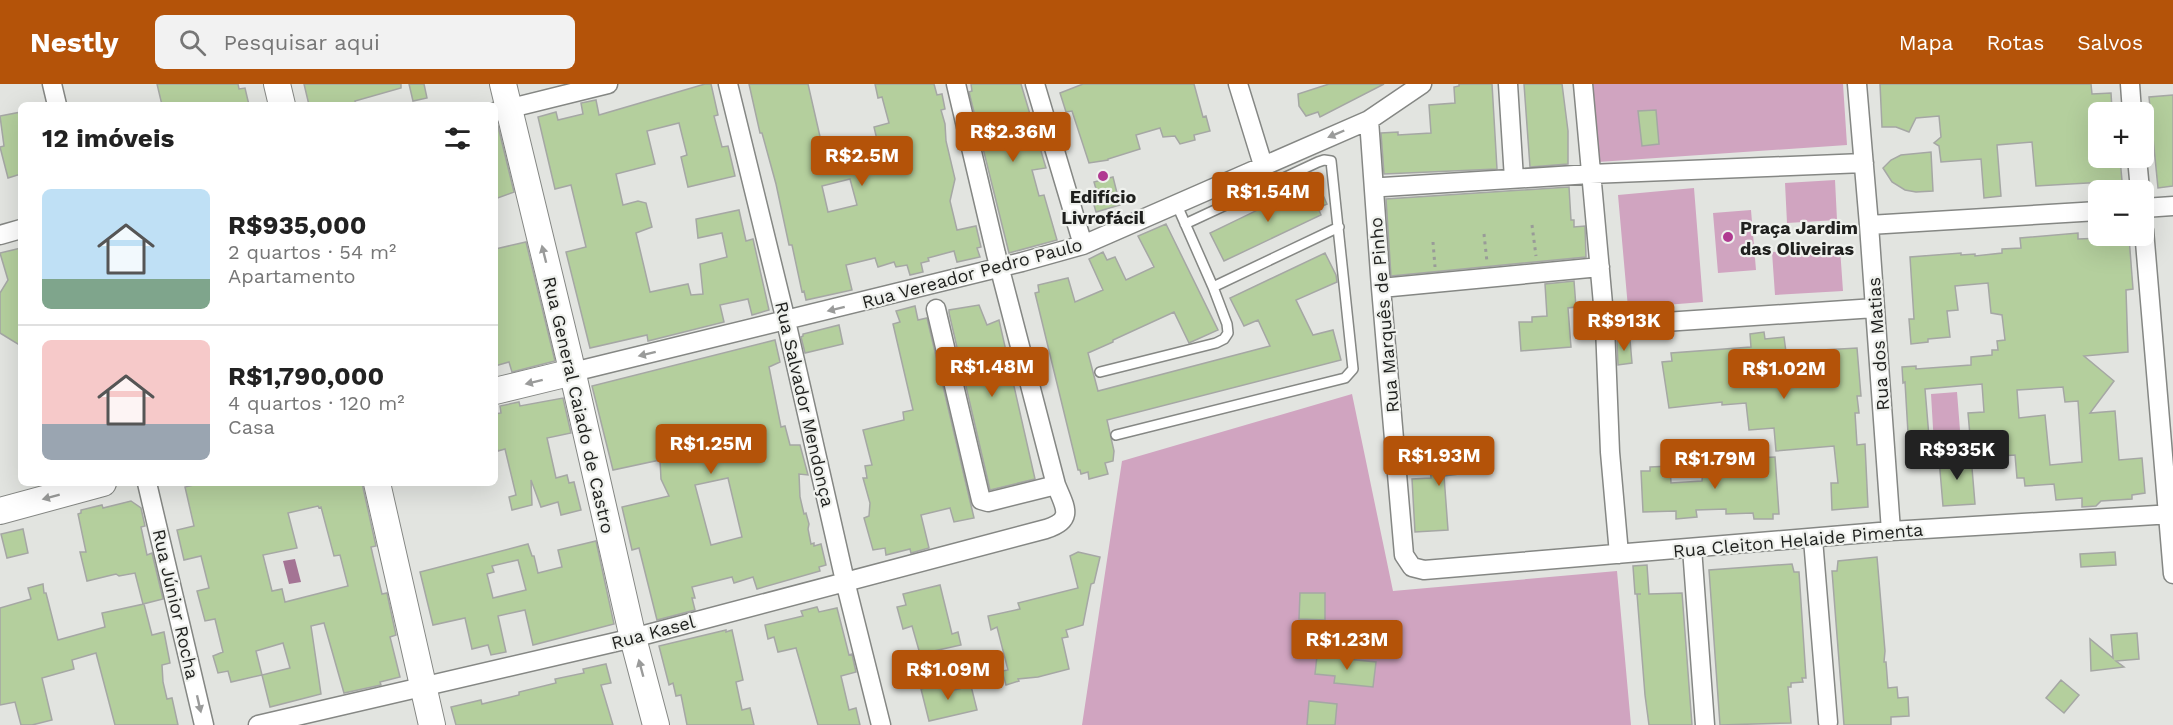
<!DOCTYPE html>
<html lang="pt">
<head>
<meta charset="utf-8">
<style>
  :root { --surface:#fff; --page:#f2f2f2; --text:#222; --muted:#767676; --line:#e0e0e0; --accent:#b45309 }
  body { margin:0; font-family:"Work Sans",sans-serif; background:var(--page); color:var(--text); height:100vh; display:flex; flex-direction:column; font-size:22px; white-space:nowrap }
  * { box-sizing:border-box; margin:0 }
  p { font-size:20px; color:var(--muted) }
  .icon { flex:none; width:33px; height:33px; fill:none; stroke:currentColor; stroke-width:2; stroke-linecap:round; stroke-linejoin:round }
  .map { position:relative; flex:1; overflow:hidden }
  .panel { position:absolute; left:18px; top:18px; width:480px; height:384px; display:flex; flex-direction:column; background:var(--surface); border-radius:9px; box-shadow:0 6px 24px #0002 }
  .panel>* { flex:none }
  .controls { position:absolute; left:2088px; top:18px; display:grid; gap:12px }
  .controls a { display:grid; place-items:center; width:66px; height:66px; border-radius:9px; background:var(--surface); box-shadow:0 6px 24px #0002; font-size:30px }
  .price { position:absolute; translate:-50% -51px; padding:0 14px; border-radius:6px; background:var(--accent); color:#fff; font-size:20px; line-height:39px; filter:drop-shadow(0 2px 3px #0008) }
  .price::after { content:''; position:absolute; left:50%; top:36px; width:18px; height:14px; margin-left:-9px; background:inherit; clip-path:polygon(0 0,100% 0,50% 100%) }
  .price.selected { background:#222; color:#fff }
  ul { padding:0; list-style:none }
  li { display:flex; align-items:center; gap:18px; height:150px; padding:0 24px }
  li+li { border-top:2px solid var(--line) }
  li span { display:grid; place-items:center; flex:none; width:168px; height:120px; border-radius:9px; color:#555 }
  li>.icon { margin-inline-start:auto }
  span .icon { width:72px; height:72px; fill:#fffc; stroke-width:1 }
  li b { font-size:26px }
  h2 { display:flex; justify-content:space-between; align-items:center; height:72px; padding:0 24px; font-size:26px }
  header { display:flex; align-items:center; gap:36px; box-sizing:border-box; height:84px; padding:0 30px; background:var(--accent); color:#fff }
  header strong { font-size:28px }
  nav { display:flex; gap:33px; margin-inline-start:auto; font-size:21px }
  .search { width:420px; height:54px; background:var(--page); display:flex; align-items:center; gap:15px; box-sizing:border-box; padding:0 21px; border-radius:9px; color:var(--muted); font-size:22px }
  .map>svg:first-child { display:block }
  .green { fill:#d0a4c0 }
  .water { fill:#a47494 }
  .building { fill:#b4cf9d; stroke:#a5a7a4; stroke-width:1.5; fill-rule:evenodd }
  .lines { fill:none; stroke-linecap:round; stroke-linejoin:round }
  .lane-casing { stroke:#858784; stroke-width:12 }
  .street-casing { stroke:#858784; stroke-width:21 }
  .secondary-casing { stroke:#858784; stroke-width:28 }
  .path { stroke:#999b98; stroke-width:3; stroke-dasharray:3 4.5; stroke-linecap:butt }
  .lane { stroke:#fff; stroke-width:9 }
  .street { stroke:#fff; stroke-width:18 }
  .secondary { stroke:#fff; stroke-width:26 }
  .oneway { fill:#9a9b9a }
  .poi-dot { fill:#b03a91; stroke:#eff1ed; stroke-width:2 }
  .labels { text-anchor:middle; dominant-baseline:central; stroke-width:4.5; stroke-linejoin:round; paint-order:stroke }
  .poi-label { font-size:18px; font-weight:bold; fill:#1f201e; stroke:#eff1ed }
  .street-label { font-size:18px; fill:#1f201e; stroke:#eff1ed }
</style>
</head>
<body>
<header>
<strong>Nestly</strong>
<div class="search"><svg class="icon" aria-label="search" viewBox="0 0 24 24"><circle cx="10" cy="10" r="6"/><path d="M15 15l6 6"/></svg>Pesquisar aqui</div>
<nav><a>Mapa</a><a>Rotas</a><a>Salvos</a></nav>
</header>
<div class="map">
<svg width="2173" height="641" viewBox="0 0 2173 641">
  <rect width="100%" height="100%" fill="#e2e4e0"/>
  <path class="green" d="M1593,0H1843L1847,61L1598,78Z
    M1835,96L1837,136L1787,139L1785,99Z
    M1694,104L1703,218L1628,224L1618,111Z
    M1751,126L1756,186L1718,189L1713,129Z
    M1840,164L1843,207L1775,211L1772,168Z
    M1957,308L1961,359L1934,361L1931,310Z
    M1352,310L1393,507L1617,487L1631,641H1082L1122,377Z"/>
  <path class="water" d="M295,475L301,498L289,500L283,477Z"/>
  <path class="building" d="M157,0H238L239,5L245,4L249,21H162Z
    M304,0H401V4L355,17L356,21H309Z
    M409,0H424L427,14L413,17Z
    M705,0H711L718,31L714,32L722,63L728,62L735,92L688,103L681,73L687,71L679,39L647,47L655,80L616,90L623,121L638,117L646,119L652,143L636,149L650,208L688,200L691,211L703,210L700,180L727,173L722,149L698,154L696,135L739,126L746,157L753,155L769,226L752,231L748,215L720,221L724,238L648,257L647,251L590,264L566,168L586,163L571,101L555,105L538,33L556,28L558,36L583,30L581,19L596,16L599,31Z
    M749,0H808L821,57L837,53L845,84L878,75L874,61L878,60L874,43L889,39L882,13L878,14L875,0H934L937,11L942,10L945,25L941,26L945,40L946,57L955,95L950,117L957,146L976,142L981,163L977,164L980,173L957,178L954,167L928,174L929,177L921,179L923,188L910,191L907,181L896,183L894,178L878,183L875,174L846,181L852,206L806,216L804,207L802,208L792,161H789L776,100L762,49H760ZM850,95L857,121L828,128L822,102Z
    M971,0H1021L1046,84L1032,86L1039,112L1044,111L1057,156L1009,169L969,8L972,7Z
    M1083,0H1194L1203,33L1206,32L1210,47L1194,51L1195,56L1180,60L1175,52L1163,53L1160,44L1136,51L1140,65L1108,75V76L1089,79L1072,27L1066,28L1060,9Z
    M1329,0H1384L1320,33L1318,28L1306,32L1299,22L1298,10Z
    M1459,0H1492L1497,85L1384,90L1381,49L1398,48V51L1431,49L1429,21L1455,19L1454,3L1459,2Z
    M1524,0H1562L1568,47V80L1530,83Z
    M1880,0H2091L2092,10L2111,9L2112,25H2106L2107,28H2098V42L2094,43L2097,71L2098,74H2120L2122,97L2036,102L2032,58L1997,61L2001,112L1984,114L1981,75L1941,78L1939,62L1934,59L1941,53L1939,32L1916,34L1909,48L1896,43H1882Z
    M2173,11V102L2158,104L2149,13Z
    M1656,26L1659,60L1642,62L1638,27Z
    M21,28V90L8,94L0,63L4,62L0,32Z
    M498,42L514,108L495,115V43Z
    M1931,68L1933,107L1916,108L1905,106L1892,98L1883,84L1891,76L1901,71Z
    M1113,93L1120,121L1096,128L1092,114L1098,112L1094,98Z
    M1307,102L1312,113L1322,109L1327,120L1318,124L1321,131L1224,177L1210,149Z
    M1569,103L1571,136H1574V143L1585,142L1586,173L1391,192L1386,115Z
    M1166,140L1218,246L1189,259L1174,228L1113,256V258L1088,269L1098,307L1270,262L1258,236L1244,242L1230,214L1325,169L1336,191L1337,198L1296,216L1313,251L1333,246L1341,276L1107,336L1114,367L1113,377L1105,379L1108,390L1089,395L1088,388L1081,390L1080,386H1078L1035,209L1039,208L1038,201L1068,194L1075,218L1103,206L1089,175L1103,168L1107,176L1115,173L1126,196L1154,183L1138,152Z
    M2078,149V155L2129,153L2133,205L2126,206L2128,268L2084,272L2114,297L2090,329L2115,327L2119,376L2142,374L2145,409L2132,411V415L2101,417L2096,422L2082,423V414L2056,416L2054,400L2025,402L2024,394H2017L2015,371L1972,374L1968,329L1984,328L1982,300L1925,305L1930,365L1909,366L1905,298L1903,299L1902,283L1916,282V285L1971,281V273L1992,271V266H1998L1997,257L2005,256L2002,231L1991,229L1988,199L1955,202L1958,226L1947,227L1950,253L1928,255V258L1911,260L1909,235H1914L1910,173L1961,169V171L1975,170V172L2002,169V165L2021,164L2020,154ZM2063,303L2065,318L2078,317L2082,378L2050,381L2045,331L2019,334L2017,306Z
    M526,158L555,277L512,288L509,278L495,282V165Z
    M21,164V262L0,249V209L8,196L0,169Z
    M1574,197L1576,223L1568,224L1571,263L1521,267L1519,238H1532V233L1547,232L1545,200Z
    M979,221L987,241L999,236L1035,395L990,406L949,229V226Z
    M915,222L918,236L927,234L974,434L954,438L950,424L921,431L929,464L911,469L910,465L886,471L885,464L873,466L864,434L869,432L870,419L863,394H867L865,382L872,381L863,346L904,336L903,328L913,326L893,240L900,238L896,227Z
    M839,241L843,260L805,269L801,253L803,252V250Z
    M1764,248L1765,255L1784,253L1786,268L1857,264L1861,312H1857L1859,329H1855L1857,361L1865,360L1868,423L1832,426L1831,399H1838L1834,362L1776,367L1774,344L1749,346L1746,319L1722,321V318L1669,324L1662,278L1672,277L1671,269L1751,263L1750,250Z
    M775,256L780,278L769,283L781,343L785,342L790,361H800L808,391L799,390L800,413L804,430L806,429L809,440L808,445L811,460L814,459V462L821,460L826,481L819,483L820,487L757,505L753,493L734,499L732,493L692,503L695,514H692L695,526L657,536L639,464L632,466L622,423L669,412L661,395L660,376L613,386L592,302ZM728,394L742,453L711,461L695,401Z
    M1630,256L1632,279L1618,281L1617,257Z
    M563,314L571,349L547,354L556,394L567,391L569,399L574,398L581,426L561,431L558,418L541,423L531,396L532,421L512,426L509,413L516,411L505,365L498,367L495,358V330L501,329L500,322L519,318L520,322Z
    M1472,361L1474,388L1444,392L1448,446L1415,448L1412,395L1431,394L1429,365Z
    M1971,372L1975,420L1943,422L1939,375Z
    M1775,373L1779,430H1773V435H1754L1753,429L1726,430V425L1696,426L1697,433L1676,435V427L1643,428L1641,387H1650V383L1670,382L1671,399L1702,397L1703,383L1754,378V374Z
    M202,399H362L376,462L371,463L373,472L382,510L387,509L396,551L390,553L400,593L380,598L381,601L344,609L324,539L311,542L321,610L270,623L262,591L290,584L283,559L256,567L262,591L231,598L228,587L218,589L213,572L223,568L215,535L205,537L197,507L209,504L201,472L184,476L177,446L194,442L185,403ZM318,422L319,424L321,423L334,472L340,471L348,502L285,518L282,505L272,507L263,471L297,464L288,429Z
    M131,417L141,424L145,442L141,443L147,471L152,469L163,515L143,520L135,489L119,492L116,490L87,497L80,468H86L78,430L81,429V426L102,421L103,424Z
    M23,445L28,469L7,474L1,450Z
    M596,457L614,540L533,561L525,526L498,532L506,568L491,571L488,561L472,565L465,534L433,541L420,488L528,460L532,472H534L538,489L562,483L558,466ZM518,476L526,506L493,514L487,490L494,488L492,482Z
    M1078,468L1100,473L1094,499L1091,500L1083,541L1066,546L1068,553L1062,554L1069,585L1038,593L1018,595L1019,597L1006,601L1002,587L1008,586L997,543L991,546L988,532L1020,525L1018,519L1078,504L1070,472Z
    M2115,468L2116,481L2081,483L2080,470Z
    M1877,473L1885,567L1884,578H1886L1888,604L1897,603L1898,614L1908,613L1909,632L1891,633V641H1844L1832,487H1837L1838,477Z
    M1792,480L1794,488H1799L1806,594H1802L1803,598L1791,599V603H1788L1791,639L1720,641L1709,486Z
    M1647,481L1649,510L1682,509L1692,641H1649L1645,611L1637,510H1641H1635L1633,482Z
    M43,500L44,509H46L58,556L105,543L102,529L144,520L152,551L164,548L170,579L162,581L163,598L167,615L172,614L178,641H115L96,569L72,576L74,585L42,594L52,636L32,641H21L15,618L0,621V524L31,515L28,504Z
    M940,501L952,550L958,548L961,561L920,570L912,542L903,545L897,523L906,521L903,510Z
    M1300,509H1325V536L1299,535Z
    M817,523L819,528L837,524L849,571L852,570L856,588L841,592L849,626L856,624L860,641H818L796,564L778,568L774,553L768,555L765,541L803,532L801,527Z
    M726,546V548L732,546L743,596L736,598L742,626L750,624L754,641H687L681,611L676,612L673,599L669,601L659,562Z
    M2137,549L2139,575L2116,577L2124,583L2091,587L2090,555L2113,574L2111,551Z
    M1317,572L1376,578L1373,603L1334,599L1335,592L1315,590Z
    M606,580L611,599L601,601L613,641H456L451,623L481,616L482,620L519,611V608L556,599L555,595L584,589L583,585Z
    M2061,596L2079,611L2064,629L2046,614Z
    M952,597L954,606L971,602L977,626L929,637L921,605Z
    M1309,617L1337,620L1335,641H1307Z"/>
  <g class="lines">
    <g class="lane-casing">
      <path id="lane" d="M1213,203L1339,143
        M1100,288L1216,259L1224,255L1228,249L1227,240L1213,203L1176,119
        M1116,351L1345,294L1353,285L1331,77L1324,76L1318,78L1185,140"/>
    </g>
    <g class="street-casing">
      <path id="street" d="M52,0L57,21
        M728,0L786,237L845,497L881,641
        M1035,0L1083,161
        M1238,0L1263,81
        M1508,0L1514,95
        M1583,0L1605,242L1875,224
        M1857,0L1869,141L1891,447
        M2130,0L2132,28
        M495,28L608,0
        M1369,36L1381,204L1404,471L1412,483L1424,486L1891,447L2173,430
        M2137,74L2140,106
        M1383,103L1590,90L1864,79
        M2144,124L2173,122
        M1869,141L2098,127
        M2144,146L2173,490
        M0,151L21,145
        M1381,204L1600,183
        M936,225L981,416L988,418L1056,401
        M1605,242L1610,368L1619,470
        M573,288L1022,178L1083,161L1369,36L1422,0
        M147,399L204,641
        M1813,455L1828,638
        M1692,464L1705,641
        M258,641L633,554L1046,445C1075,436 1065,423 1056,401L996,170L956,0"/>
    </g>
    <g class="secondary-casing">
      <path id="secondary" d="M277,0L282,21
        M503,0L569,273L633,554L656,641
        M495,307L573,288
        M377,399L432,641
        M0,427L103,399"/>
    </g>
    <path class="path" d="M1532,141L1536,172
      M1484,150L1487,178
      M1433,158L1435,183"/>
    <use href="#lane" class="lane"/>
    <use href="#street" class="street"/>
    <use href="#secondary" class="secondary"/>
  </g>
  <defs><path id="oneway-solid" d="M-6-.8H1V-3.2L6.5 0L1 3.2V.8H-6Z" transform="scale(1.5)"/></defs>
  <g class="oneway">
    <use href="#oneway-solid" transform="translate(1336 50) rotate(157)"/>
    <use href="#oneway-solid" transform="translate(544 170) rotate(-104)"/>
    <use href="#oneway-solid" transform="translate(836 225) rotate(166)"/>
    <use href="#oneway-solid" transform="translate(647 270) rotate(166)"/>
    <use href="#oneway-solid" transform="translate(534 298) rotate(166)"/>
    <use href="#oneway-solid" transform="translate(51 413) rotate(165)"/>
    <use href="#oneway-solid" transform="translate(641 584) rotate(-105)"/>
    <use href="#oneway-solid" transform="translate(199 620) rotate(77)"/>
  </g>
  <g class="poi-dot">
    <circle cx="1103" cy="92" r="6"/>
    <circle cx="1728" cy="153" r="6"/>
  </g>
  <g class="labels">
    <g class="poi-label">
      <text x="1103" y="112">Edifício<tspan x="1103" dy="21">Livrofácil</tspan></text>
      <text x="1740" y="143" text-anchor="start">Praça Jardim<tspan x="1740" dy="21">das Oliveiras</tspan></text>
    </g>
    <g class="street-label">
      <text transform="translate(972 189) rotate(-15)">Rua Vereador Pedro Paulo</text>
      <text transform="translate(1384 231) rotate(-95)">Rua Marquês de Pinho</text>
      <text transform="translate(1878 260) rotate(-94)">Rua dos Matias</text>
      <text transform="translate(805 320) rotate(77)">Rua Salvador Mendonça</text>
      <text transform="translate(579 321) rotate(77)">Rua General Caiado de Castro</text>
      <text transform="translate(1798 456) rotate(-5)">Rua Cleiton Helaide Pimenta</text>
      <text transform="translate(176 520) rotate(77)">Rua Júnior Rocha</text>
      <text transform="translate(653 548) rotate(-15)">Rua Kasel</text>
    </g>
  </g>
</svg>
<div class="controls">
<a>+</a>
<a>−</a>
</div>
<b class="price" style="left:1013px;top:79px">R$2.36M</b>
<b class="price" style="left:862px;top:103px">R$2.5M</b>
<b class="price" style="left:1268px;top:139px">R$1.54M</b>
<b class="price" style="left:1624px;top:268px">R$913K</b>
<b class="price" style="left:992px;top:314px">R$1.48M</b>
<b class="price" style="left:1784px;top:316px">R$1.02M</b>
<b class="price" style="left:711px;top:391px">R$1.25M</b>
<b class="price selected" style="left:1957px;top:397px">R$935K</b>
<b class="price" style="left:1439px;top:403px">R$1.93M</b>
<b class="price" style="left:1715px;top:406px">R$1.79M</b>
<b class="price" style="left:1347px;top:587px">R$1.23M</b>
<b class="price" style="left:948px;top:617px">R$1.09M</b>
<section class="panel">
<h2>12 imóveis<svg class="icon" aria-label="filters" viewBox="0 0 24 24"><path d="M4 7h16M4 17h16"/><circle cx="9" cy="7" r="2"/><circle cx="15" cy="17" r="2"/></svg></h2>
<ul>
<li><span style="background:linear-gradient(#bfe0f5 75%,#7fa58c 0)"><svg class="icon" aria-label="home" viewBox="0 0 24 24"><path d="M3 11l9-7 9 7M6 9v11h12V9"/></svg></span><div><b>R$935,000</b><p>2 quartos · 54 m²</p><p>Apartamento</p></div></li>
<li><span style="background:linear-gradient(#f6c9c9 70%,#9aa5b1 0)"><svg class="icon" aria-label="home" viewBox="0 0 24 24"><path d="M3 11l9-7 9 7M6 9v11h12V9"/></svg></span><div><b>R$1,790,000</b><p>4 quartos · 120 m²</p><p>Casa</p></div></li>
</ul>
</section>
</div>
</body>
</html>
